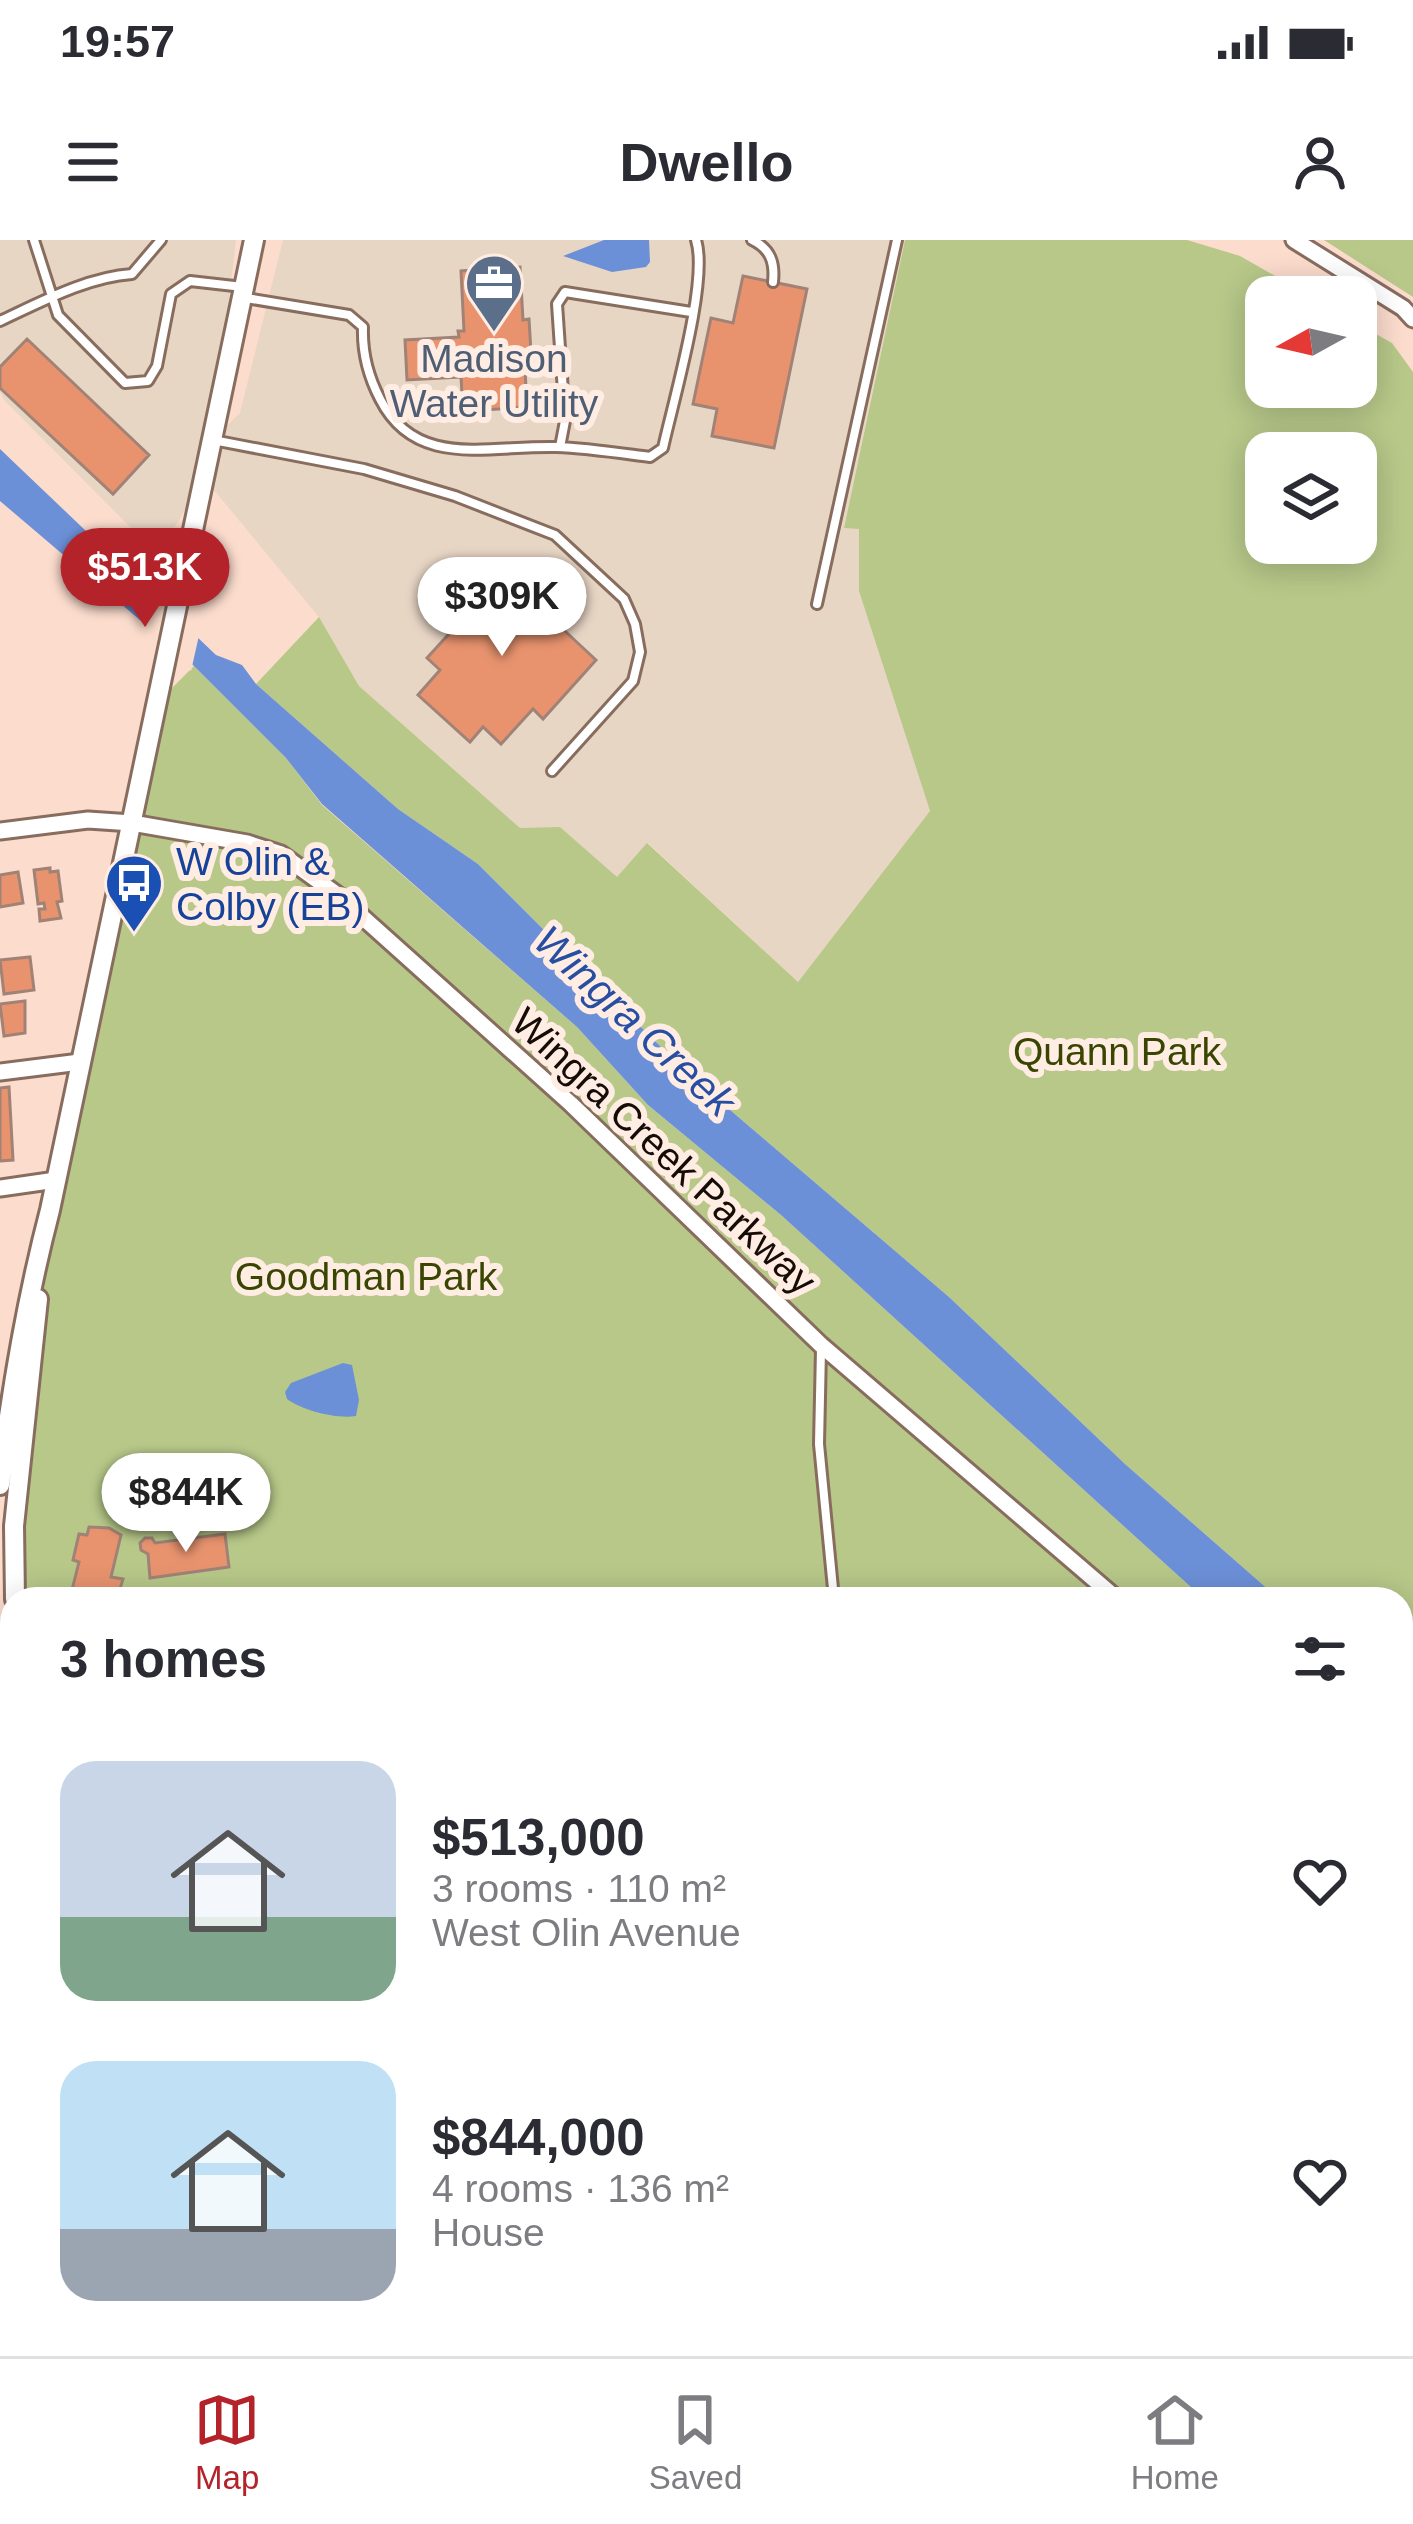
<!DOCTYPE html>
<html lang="en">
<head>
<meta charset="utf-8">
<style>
  :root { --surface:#fff; --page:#f7f7f7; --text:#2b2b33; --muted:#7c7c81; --line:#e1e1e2; --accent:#b4232a }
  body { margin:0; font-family:Helvetica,sans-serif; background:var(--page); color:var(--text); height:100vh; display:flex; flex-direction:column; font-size:45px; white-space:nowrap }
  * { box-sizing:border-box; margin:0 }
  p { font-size:39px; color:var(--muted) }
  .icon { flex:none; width:66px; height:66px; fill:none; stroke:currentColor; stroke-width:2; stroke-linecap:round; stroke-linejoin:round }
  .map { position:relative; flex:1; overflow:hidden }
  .side { position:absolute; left:0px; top:1347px; width:1413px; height:771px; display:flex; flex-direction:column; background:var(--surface); border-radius:36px 36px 0 0; box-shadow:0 6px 30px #0003 }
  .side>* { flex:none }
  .needle { width:78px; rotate:262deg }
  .tools { position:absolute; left:1245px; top:36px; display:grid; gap:24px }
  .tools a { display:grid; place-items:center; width:132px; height:132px; border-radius:24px; background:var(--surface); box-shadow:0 6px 30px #0003; font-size:60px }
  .price { position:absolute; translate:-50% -102px; padding:0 27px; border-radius:42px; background:#fff; color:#222; font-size:39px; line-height:78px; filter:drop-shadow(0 3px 6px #0008) }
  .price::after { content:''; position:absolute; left:50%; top:72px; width:36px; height:27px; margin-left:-18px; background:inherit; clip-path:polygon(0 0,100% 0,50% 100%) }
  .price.active { background:var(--accent); color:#fff }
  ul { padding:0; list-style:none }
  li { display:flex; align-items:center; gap:36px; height:300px; padding:0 60px }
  li span { display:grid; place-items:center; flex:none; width:336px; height:240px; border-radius:36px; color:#555 }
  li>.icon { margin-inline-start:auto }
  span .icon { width:144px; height:144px; fill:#fffc; stroke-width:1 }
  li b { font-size:51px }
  h2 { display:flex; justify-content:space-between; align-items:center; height:144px; padding:0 60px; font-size:51px }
  .status { display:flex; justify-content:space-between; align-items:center; height:84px; padding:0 60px; background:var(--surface); direction:ltr }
  .status svg { height:33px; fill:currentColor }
  header { display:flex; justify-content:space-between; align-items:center; height:156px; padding:0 60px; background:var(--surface); font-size:54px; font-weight:700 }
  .tabs { display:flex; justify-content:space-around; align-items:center; height:168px; border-top:3px solid var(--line); background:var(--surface); font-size:33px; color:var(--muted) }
  .tabs a { display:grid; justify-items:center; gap:6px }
  .tabs .active { color:var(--accent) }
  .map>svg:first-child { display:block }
  .commercial { fill:#e8d6c5 }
  .industrial { fill:#ecd2d8 }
  .green { fill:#b7c889; fill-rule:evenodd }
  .water { fill:#6c90d8 }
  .pier { fill:#fbdccd }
  .building { fill:#e8936e; stroke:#a08376; stroke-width:3 }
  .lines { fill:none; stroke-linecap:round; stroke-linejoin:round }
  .service-casing { stroke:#886d5f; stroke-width:14 }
  .minor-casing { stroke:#886d5f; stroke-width:21 }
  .tertiary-casing { stroke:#886d5f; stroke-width:24 }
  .service { stroke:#fff; stroke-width:8 }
  .minor { stroke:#fff; stroke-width:15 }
  .tertiary { stroke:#fff; stroke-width:18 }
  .rail { stroke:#77645b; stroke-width:6 }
  .labels { text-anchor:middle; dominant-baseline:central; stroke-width:12; stroke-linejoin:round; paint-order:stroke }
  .service-label { font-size:39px; fill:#4e5e75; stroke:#ffece3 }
  .transit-label { font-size:39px; fill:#164399; stroke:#ffece3; text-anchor:start }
  .park-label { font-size:39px; fill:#394602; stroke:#ffece3 }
  .street-label { font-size:39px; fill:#160c07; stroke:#ffece3 }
  .water-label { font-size:42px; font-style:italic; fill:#274ea3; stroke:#ffece3 }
</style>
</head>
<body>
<div class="status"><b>19:57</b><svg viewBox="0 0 49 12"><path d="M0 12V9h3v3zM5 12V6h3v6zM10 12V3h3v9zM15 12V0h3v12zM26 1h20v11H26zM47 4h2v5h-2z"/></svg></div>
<header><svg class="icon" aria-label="menu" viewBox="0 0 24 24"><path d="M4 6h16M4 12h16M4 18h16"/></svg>Dwello<svg class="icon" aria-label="person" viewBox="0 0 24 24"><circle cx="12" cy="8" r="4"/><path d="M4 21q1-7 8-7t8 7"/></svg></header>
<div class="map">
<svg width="1413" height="2116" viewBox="0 0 1413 2116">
  <rect width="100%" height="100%" fill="#fbdccd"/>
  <path class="commercial" d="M0,0H236L213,199L240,173L283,0H905L844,287L859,289V351L930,571L798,742L648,603L617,638L560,587L520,589L359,446L319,377L204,238L158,315L4,160L0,152Z
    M1401,2058L1413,2065V2116H1261L1264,2106H1401Z"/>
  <path class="industrial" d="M1401,1819L1413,1857V2030L1401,2025Z
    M964,2106H1264L1261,2116H1000Z"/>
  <path class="green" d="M905,0H1187L1240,16L1312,57H1266V147H1356V83L1392,103L1413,132V1485L1401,1475V1359H1279L1125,1224L949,1057L688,834L478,624L398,569L256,444L319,377L359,446L520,588L560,587L617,637L647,603L798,742L930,571L859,351V289L844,288ZM1266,213H1356V303H1266Z
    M1324,0H1413V57Z
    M194,426L286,518L322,565L577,787L648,865L781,975L1204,1359H15L25,1171L50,970L157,463Z"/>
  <path class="water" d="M604,0H649L650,22L646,27L612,32L563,16Z
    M0,209L216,415L242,425L256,444L398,569L478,624L688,834L949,1057L1125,1224L1279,1359H1204L781,975L648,865L577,787L322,564L286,518L194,426L0,261Z
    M343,1123L352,1125L359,1160L356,1176C336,1179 304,1171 287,1159L285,1152L291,1143Z
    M1401,1475L1413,1485V1592L1401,1562Z"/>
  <path class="pier" d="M154,349L200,391L191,431L145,393Z"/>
  <path class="building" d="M506,22L507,28L520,27L523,80L529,79L532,129H525L527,167L469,171L468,153L462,154L461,137L407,140L405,100L459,97L458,91H464L461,31L487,29V23Z
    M743,36L807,49L774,208L712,196L717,169L693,164L711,78L733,83Z
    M27,99L149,215L113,254L0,148V127Z
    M532,325L545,337L539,344L563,366L552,379L596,420L543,479L533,469L501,504L483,487L470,502L418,455L440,430L427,418L458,384L433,362L452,340L477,362L483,355L495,367Z
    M50,628V632L58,631L62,661L57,662L61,678L40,681L39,669H45L44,663L38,664L34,630Z
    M18,632L23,663L0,667V635Z
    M30,717L34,750L4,754L0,720Z
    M25,761V793L4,796L0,764Z
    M9,847L13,920L0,921V848Z
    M89,1287L109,1288L121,1295L111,1337L123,1339L117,1359H88L71,1354L79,1322L73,1320L79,1294L87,1295Z
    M225,1294L229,1327L150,1338L148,1314L141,1310L140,1303L145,1298H152L155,1303Z
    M9,1845L12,1867L0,1869V1847Z
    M12,1945V1969H0V1947Z
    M1401,2080L1413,2086V2116H1345L1348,2106H1401Z
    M332,2106H362L364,2116H333Z"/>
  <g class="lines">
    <g class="service-casing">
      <path id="service" d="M34,0L58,75L125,143L148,141L157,126L171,54L190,41L243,47
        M752,0C771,9 775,23 773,42
        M246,58L349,75L363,87C362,114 368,136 380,159C416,230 489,205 556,207C587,208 619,213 650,217L663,208C673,162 709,40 696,0
        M0,81C41,62 87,37 132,34L161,0
        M213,200L364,229L455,256L555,295L624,359L635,384L640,412L633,441L552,531
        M560,207L565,181L557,64L565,52L691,72
        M817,364L897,0
        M821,1109L819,1204L834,1359
        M1401,1870L1413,1875
        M1401,1912L1413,1923
        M1401,1973L1413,1961
        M562,2106L563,2116
        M880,2106L882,2116"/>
    </g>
    <g class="minor-casing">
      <path id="minor" d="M1294,0L1403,68L1413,79
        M0,591L88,580L132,583L247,603L281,614L339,656L571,864L821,1105L1117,1359
        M0,832L80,822
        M0,948L56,940
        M0,1892H12
        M404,2106L405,2116
        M720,2106L721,2116
        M964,2106L1000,2116"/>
    </g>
    <g class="tertiary-casing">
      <path id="tertiary" d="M0,1245C11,1151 26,1062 50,970L254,0
        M15,1359L14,1286L38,1059
        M0,1456L12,1600
        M83,2106L84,2116"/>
    </g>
    <use href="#service" class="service"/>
    <use href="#minor" class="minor"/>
    <use href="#tertiary" class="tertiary"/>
    <path class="rail" d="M1401,1582L1413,1580
      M0,1753H12
      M1401,2031L1413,2036"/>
  </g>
  <defs>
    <g id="office-pin" transform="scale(3)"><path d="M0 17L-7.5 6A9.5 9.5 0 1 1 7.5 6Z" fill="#5c6f8a" stroke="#ffece3"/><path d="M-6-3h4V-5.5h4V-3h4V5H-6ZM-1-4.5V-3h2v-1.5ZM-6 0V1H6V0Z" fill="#fff"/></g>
    <g id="bus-pin" transform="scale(3)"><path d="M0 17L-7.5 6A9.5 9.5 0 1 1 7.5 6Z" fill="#1a4fb4" stroke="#ffece3"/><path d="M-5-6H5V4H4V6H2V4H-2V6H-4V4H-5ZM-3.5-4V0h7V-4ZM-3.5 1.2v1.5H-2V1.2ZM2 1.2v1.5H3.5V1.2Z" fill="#fff"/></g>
  </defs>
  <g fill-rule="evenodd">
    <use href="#office-pin" x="494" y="43"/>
    <use href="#bus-pin" x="134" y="643"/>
  </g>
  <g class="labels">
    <g class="service-label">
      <text x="494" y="118">Madison<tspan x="494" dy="45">Water Utility</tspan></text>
    </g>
    <g class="transit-label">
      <text x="176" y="621">W Olin &amp;<tspan x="176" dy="45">Colby (EB)</tspan></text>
    </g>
    <g class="park-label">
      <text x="1117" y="811">Quann Park</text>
      <text x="366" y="1036">Goodman Park</text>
    </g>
    <g class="street-label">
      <text transform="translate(664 911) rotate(43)">Wingra Creek Parkway</text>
    </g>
    <g class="water-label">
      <text transform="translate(635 781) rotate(43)">Wingra Creek</text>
    </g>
  </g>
</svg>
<div class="tools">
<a><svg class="needle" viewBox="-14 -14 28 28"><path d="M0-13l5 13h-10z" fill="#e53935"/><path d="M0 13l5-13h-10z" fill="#7c7c81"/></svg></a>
<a><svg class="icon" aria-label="layers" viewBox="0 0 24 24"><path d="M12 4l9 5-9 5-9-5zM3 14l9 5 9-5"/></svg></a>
</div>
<b class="price active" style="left:145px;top:390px">$513K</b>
<b class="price" style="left:502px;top:419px">$309K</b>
<b class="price" style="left:186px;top:1315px">$844K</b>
<section class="side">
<h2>3 homes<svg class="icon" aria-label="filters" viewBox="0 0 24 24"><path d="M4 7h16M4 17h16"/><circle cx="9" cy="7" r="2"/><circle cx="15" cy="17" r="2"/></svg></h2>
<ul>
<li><span style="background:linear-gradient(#c9d6e8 65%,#7fa58c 0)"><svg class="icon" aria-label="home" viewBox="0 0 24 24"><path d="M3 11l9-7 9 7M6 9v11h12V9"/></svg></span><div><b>$513,000</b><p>3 rooms · 110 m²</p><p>West Olin Avenue</p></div><svg class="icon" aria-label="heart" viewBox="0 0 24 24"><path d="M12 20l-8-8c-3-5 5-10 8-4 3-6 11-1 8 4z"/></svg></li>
<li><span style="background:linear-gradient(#bfe0f5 70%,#9aa5b1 0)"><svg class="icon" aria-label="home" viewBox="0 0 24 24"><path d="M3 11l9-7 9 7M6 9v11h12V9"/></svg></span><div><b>$844,000</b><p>4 rooms · 136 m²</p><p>House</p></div><svg class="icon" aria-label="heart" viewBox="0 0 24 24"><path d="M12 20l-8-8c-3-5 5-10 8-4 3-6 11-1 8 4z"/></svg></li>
</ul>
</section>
</div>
<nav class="tabs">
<a class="active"><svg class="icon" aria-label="map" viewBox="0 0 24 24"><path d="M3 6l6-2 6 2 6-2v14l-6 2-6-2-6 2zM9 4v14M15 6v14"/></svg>Map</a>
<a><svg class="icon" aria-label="saved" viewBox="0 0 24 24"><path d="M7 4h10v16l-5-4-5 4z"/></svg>Saved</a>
<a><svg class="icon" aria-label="home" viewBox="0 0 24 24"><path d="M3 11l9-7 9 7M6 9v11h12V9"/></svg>Home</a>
</nav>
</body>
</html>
